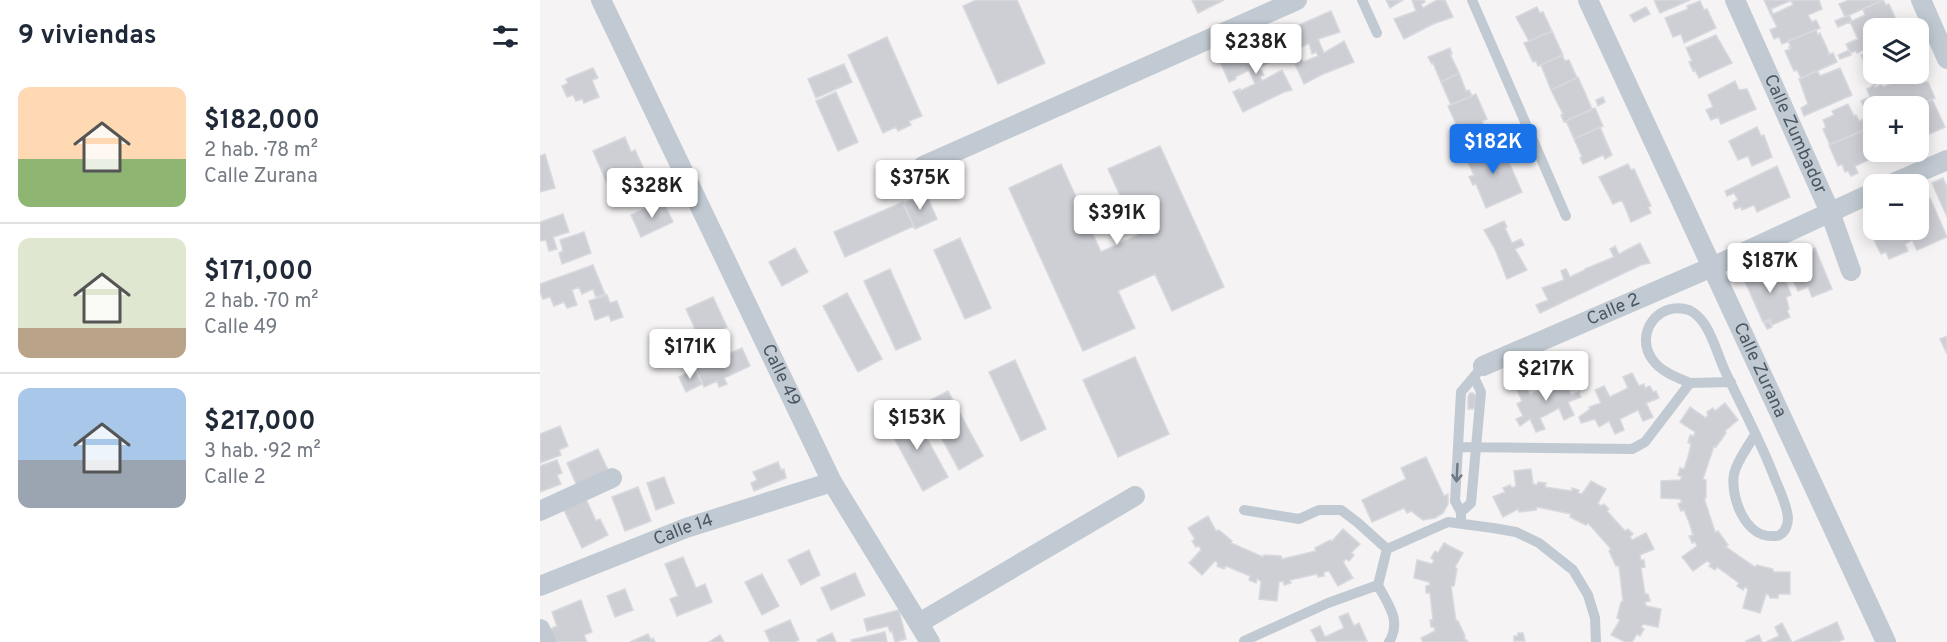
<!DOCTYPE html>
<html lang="es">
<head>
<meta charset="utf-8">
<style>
  :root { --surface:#fff; --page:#f2f2f3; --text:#1f2937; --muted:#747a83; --line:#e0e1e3; --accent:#1a73e8 }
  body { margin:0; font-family:Overpass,sans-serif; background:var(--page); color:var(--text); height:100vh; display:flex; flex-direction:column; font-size:22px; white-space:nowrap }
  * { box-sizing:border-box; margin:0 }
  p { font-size:20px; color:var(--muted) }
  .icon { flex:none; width:33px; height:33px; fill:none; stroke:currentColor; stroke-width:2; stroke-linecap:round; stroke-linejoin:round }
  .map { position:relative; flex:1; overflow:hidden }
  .details { display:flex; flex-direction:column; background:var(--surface); width:540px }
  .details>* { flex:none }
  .controls { position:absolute; left:1323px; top:18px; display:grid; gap:12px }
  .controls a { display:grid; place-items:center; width:66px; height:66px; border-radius:12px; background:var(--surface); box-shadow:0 3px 15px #0003; font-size:30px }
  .price { position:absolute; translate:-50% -51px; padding:0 14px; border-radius:6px; background:#fff; color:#222; font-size:20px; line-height:39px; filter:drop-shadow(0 2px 3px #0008) }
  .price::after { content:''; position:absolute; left:50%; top:36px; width:18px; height:14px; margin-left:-9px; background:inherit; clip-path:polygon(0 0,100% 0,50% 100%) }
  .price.selected { background:var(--accent); color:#fff }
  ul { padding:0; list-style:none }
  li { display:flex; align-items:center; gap:18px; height:150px; padding:0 18px }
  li+li { border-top:2px solid var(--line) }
  li span { display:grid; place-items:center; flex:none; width:168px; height:120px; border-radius:12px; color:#555 }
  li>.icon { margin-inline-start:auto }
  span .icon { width:72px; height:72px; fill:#fffc; stroke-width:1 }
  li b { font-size:26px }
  h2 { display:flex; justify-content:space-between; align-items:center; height:72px; padding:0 18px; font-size:26px }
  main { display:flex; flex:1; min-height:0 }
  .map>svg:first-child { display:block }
  .building { fill:#cdcfd5; stroke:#d7d9de; stroke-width:1.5 }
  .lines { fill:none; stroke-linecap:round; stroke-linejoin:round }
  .service { stroke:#c1cad2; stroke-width:10 }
  .minor { stroke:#c1cad2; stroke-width:20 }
  .oneway { stroke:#6e7983 }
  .labels { text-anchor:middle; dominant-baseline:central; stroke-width:4.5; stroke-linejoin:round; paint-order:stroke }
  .street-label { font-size:18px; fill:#4a5661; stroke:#fff }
</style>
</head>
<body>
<main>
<section class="details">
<h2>9 viviendas<svg class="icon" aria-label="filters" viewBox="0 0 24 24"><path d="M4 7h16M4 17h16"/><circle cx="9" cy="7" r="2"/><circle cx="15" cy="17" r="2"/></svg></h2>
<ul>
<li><span style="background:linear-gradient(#ffd9b3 60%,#8fb573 0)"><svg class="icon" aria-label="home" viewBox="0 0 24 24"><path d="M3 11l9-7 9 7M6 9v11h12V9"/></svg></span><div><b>$182,000</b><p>2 hab. · 78 m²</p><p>Calle Zurana</p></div></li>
<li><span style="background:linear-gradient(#dfe7d0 75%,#b9a48a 0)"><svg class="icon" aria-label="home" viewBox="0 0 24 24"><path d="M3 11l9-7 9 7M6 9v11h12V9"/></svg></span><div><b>$171,000</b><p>2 hab. · 70 m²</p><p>Calle 49</p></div></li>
<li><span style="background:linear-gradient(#a9c7e8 60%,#9aa5b1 0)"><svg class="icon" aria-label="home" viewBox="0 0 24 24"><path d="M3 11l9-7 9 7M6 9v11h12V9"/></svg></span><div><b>$217,000</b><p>3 hab. · 92 m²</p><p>Calle 2</p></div></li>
</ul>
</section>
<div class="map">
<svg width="1407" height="642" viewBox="0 0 1407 642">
  <rect width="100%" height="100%" fill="#f5f3f3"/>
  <path class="building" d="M436,0H477L505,63L458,84L423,6Z
    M652,0H684L658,13Z
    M846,0H863L850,8Z
    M872,0H884L885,2L881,4L883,8L897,0H905L913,17L893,24L864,39L854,19L876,11Z
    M1114,0H1150L1120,13Z
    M1224,0H1252L1231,9L1233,14L1231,15Z
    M1254,0H1279L1282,9L1268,15L1272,22L1276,20L1280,28L1242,44L1239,37L1234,39L1230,30L1237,27L1231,15L1253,5L1251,1Z
    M1309,0H1343L1305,17L1299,4Z
    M1343,0L1346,5L1349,4L1357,22L1361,20L1365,28H1334V45L1317,53L1316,51L1310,53L1306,44L1318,39L1310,22L1298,27L1295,21L1309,15L1312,21L1325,15L1323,9Z
    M1160,1L1164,10L1167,9L1176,28L1144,43L1141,34L1133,37L1125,18L1148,9L1147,6Z
    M997,7L1000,13L1003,12L1012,31L989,41L976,17Z
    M1106,7L1110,14L1094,22L1090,15Z
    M791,11L800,32L778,39L784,53L804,41L814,62L783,74L764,84L755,64L762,60L763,62L778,56L776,52L772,54L769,43L750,54L741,33Z
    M1276,30L1278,35L1280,33L1289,53L1288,55L1293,53L1297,62L1261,78L1257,70L1254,71L1245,51L1250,49L1249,47H1251L1248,41Z
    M1012,31L1023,55L998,66L996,61L993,62L984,43Z
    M1176,35L1192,63L1159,78L1155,70L1153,71L1149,62L1152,61L1146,48Z
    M347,37L382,116L369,121L371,125L358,131L356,127L343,133L308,55Z
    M729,39L738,59L716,68L718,72L721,70L724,75L720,77L722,81L742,70L752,90L744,92L703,112L693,92L700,89V91L715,84L709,70L695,77L696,79L689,82L680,61L686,58L687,59Z
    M910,48L912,54H910L919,73L901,82L893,63L892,64L888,57Z
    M1333,49L1334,74H1359L1334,85L1321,55Z
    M1309,50L1311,55L1300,59L1298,55Z
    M1022,55L1025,61L1029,60L1037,78L1011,90L1001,65Z
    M304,64L312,82L276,98L268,79Z
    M53,68L58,78L52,80L59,97L44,103L42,99L36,101L33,95L27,97L22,86L28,83L26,79Z
    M1300,68L1312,95L1264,116L1261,108L1268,104L1259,79L1278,71L1280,76Z
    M919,73L926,91L929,90L932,96L911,105L901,82Z
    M1360,74H1378L1382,82H1388L1395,98L1376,106H1349L1348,103L1342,105L1339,97L1335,98L1339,106H1334V114L1328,117L1321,101L1330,97L1327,89L1334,85L1335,88L1341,85L1343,87L1363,79Z
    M1038,77L1052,109L1024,122L1021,115L1023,114L1011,90Z
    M1195,81L1199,90L1207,89L1216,109L1181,124L1178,117L1171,120L1166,110L1173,107L1168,95Z
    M296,92L318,142L298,151L276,101Z
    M936,94L947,119L942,121L950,140H948L951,146L930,156L908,106Z
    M1063,97L1065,102L1058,106L1056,100Z
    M1392,99L1405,127L1378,139V106H1376Z
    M1308,104L1314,116L1316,115L1319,121L1327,118L1330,127L1290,145L1283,129L1286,127L1283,120L1294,115L1292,111Z
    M1055,108L1063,126L1034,139L1026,121Z
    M1334,126V135L1324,139L1333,158L1315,166L1318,173L1311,176L1308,171L1305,172L1302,164L1298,166L1289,145Z
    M1060,127L1072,155L1065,159L1063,155L1043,164L1040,158L1042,157L1034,139Z
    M1217,127L1221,136L1224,135L1232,157L1212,166L1208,156L1198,160L1189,141Z
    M85,137L91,152L95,150L106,174L70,190L53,151Z
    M960,142L982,192L946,208L936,184L933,185L929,177L934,175L926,158Z
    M620,146L684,287L632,311L615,274L578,291L595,328L543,351L469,188L521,164L561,252L598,235L568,169Z
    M5,154L15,188L0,192V156Z
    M1088,164L1091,170L1094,169L1111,206L1108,207L1111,213L1091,222L1082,200L1073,204L1059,177Z
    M1237,166L1250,197L1217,212L1214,205L1202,210L1201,207L1195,209L1193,203L1198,200L1194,193L1187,196L1185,191Z
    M1403,178L1407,187V217L1392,183Z
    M386,194L397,219L375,229L363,204Z
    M1390,198L1407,237L1377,250L1367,230H1378V200L1380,199L1381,202Z
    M123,201L133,222L101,237L91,215Z
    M363,202L374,226L305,257L294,232Z
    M23,214L29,232L13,237L17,249L9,251L6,240L0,241V222Z
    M964,221L967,227L965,228L972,243L981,239L984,245L975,249L987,270L967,279L955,249L944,230Z
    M1334,223V230H1366L1371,241L1365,244L1368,251L1349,259L1346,252L1341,254L1327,226Z
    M44,232L51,253L22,264L19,253L23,251L20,240Z
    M420,238L451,308L425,319L394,250Z
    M1100,243L1110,263L1101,265L1000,313L996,305L1008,300L1002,288L1024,280L1021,271L1026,269L1030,277L1045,270V269L1074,257L1070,249L1075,246L1079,254Z
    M255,248L268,272L242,286L229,262Z
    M1275,248L1292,289L1272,297L1268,287L1258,291L1245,261Z
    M53,265L65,294L56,297L53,289L42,294L39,287L32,290L37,305L27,308L24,302L14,306L10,297L3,299L0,292V284Z
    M1240,265L1251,295L1246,297L1249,309L1247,311L1250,317L1232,325L1230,319L1223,322L1204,279L1229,267L1230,269Z
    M350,269L381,339L356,350L324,281Z
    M307,293L342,359L318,372L283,306Z
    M67,295L70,303L77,301L83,317L71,321L69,315L55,320L49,301Z
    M173,297L187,327L160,340L146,309Z
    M1229,321L1232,327L1227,329L1224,323Z
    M1407,336V354L1400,339Z
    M202,348L210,366L184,378L187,384L179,387L177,381L164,387L156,368Z
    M595,357L629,434L578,457L543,380Z
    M475,360L506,429L481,441L449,372Z
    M155,369L162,384L146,392L139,377Z
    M1014,371L1020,384L1029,379L1031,384L1027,386L1031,395L1039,392L1041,397L1028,402L1034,415L1024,420L1019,408L1000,418L1005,429L996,432L990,419L980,426L976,419L983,416L977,404L982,401L976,388L985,384L990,395L1009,386L1004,375Z
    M1092,373L1099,386L1104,384L1105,388L1110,386L1113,392L1116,391L1119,398L1106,403L1113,417L1103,421L1098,410L1080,419L1084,430L1075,434L1069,421L1059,427L1055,419L1041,423L1039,417L1050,409L1049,407L1061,403L1055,390L1064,386L1070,397L1088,388L1083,377Z
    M408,391L443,456L419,470L383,404Z
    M930,393H933L936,396L935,406L933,409H928V397Z
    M1185,403L1198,420L1185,431L1186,433L1176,447L1174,446L1163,479L1166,480V498H1164L1175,532L1178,531L1188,545L1186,547L1215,567L1217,565L1233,569V572H1250V594H1238V598H1230L1229,595L1226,594L1220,613L1203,608L1208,589L1205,587L1203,590L1197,586L1199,583L1177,567L1175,570L1169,566L1171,563L1167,561L1153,571L1142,557L1157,546L1155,542L1152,543L1149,536L1153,535L1149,522L1144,510L1141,511L1138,504L1142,502L1140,499L1121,498V481L1140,480L1142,477L1138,475L1140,468L1144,469L1148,457L1151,444L1148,443L1150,435L1154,436L1155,432L1140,422L1150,407L1166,418L1168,415L1167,412L1173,408L1175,411Z
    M372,411L408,477L383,491L347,425Z
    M20,426L28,446L19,450L21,455L0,463V434Z
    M58,449L68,470L37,486L27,463Z
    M886,457L904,496L908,494V504L903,513L895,518L883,520L871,511L867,513L864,508L832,522L822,500L866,479L861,468Z
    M17,460L22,473L17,475L21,484L0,492V466Z
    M238,462L241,470L244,469L246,478L214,491L211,483L217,480L213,472Z
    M991,469L993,484L997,485L998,482L1006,483L1005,487L1018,489L1032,491V488L1039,490L1038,493L1042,494L1051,481L1066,489L1058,503L1061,506L1064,504L1069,509L1067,511L1085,531L1088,529L1093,534L1090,537L1092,540L1106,533L1114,549L1100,555L1101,560H1104L1105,567L1101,568L1105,594H1108L1110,601L1105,602L1106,606L1121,609L1118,627L1103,624L1101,627L1104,629L1100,636L1097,634L1092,642H1085L1071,635L1080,620L1077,618L1081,602L1083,601L1079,566H1076L1069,551L1071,549L1048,523L1046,525L1030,517L1031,514L997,507L996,510L979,512L978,509L963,517L953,497L965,492L963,488L970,485L972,488L976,486L974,471Z
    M124,477L134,503L116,510L107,483Z
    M98,487L111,521L85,531L72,497Z
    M46,499L56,521L60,519L68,535L42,548L24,510Z
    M668,516L676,531L679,530L692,541L691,543L723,557L724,555L741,556L742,559L776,551L775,548L790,540L792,541L803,529L820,544L811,553L814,555L809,561L806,559L803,562L813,578L798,586L789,571L784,572V576L778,577L777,574L750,580L751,583L744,585L743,581L739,582L737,601L719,599L721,581L717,579L716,583L709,580L710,576L686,566L684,569L677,566L678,563L675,561L662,575L649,563L661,550L659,546L656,547L652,541L655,539L648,528Z
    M904,543L923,553L915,567L917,569L914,586H911L916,621H918L925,636L924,638L928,642H883L881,638L895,631L894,627H891L890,620H893L890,593H886V586L890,585L889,582L874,578L877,560L892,564L894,560L891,558L895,551L898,553Z
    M269,550L280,575L261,585L248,560Z
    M143,557L156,588L165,584L172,602L137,616L130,599L138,596L125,564Z
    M315,573L325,595L291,610L281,588Z
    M222,574L239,606L222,615L205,582Z
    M85,589L93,610L75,617L67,596Z
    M41,600L52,632L44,635L47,642H13L8,630L17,626L12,612Z
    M359,610L366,639L355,642L352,631L350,632L348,626L327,631L324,619Z
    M808,613L814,626L819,623L827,641L777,642L771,630L780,626L785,637L804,628L799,617Z
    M250,620L259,640L255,642H230L225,631Z
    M1297,622L1304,639L1298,642H1254Z
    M1242,623L1252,642H1226L1239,636L1235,627Z
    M345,632L347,642H312L311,640Z
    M292,633L296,642H278L277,640Z
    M978,633H983L985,641H974V636H978Z
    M108,634L111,640L113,638L115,642H90Z
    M180,635L184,642H169Z
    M1219,635L1222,642H1207L1206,641Z"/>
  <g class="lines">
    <path class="service" d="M822,0L837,33
      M932,0L1026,216
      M1150,383C1136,377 1121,372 1112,359C1094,333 1119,300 1149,310C1156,313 1161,319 1165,325C1174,339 1178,356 1185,371C1202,407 1221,442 1235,479C1240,491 1247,505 1248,518C1248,523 1246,531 1241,534C1237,537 1238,536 1233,536C1206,538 1190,498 1194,474C1197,460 1209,446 1215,434
      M918,447L1092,449L1105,442L1150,383L1191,382
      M704,510L759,519L779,510H801L817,522L847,549
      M921,512L931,503L941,392L934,377
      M921,523V512L915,501L921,392L943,366
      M704,641L788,603L838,585
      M849,642C862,620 848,605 838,585L847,549L908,522L953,528L976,532L999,543L1033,570L1048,595L1055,618L1056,642"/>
    <g class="minor">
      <path id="s1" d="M61,0L292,482L390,642"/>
      <path id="s2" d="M1048,0L1346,642"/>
      <path id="s3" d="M1195,0L1290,212L1311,271"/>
      <path d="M1381,0L1407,59"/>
      <path d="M383,166L757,0"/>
      <path d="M1351,184L1407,160"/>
      <path id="s4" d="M943,366L1172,267L1334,192"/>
      <path d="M0,511L72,478"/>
      <path id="s5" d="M0,586L146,528L292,482"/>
      <path d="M379,623L595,496"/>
      <path d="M0,629L6,642"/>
    </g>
  </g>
  <defs><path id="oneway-shaft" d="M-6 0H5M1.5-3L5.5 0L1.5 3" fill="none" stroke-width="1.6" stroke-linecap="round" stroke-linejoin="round" transform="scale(1.5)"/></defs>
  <use class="oneway" href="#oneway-shaft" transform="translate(917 473) rotate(93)"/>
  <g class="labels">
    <g class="street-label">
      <text stroke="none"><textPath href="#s3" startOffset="147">Calle Zumbador</textPath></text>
      <text stroke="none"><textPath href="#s4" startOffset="142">Calle 2</textPath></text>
      <text stroke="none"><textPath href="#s2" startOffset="408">Calle Zurana</textPath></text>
      <text stroke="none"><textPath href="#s1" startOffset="416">Calle 49</textPath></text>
      <text stroke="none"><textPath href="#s5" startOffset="154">Calle 14</textPath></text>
    </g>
  </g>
</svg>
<div class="controls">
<a><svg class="icon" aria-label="layers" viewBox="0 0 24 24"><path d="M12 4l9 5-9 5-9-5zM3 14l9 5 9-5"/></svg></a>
<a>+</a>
<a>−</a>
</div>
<b class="price" style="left:716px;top:75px">$238K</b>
<b class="price selected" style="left:953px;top:175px">$182K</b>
<b class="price" style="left:380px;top:211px">$375K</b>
<b class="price" style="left:112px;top:219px">$328K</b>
<b class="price" style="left:577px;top:246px">$391K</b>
<b class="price" style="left:1230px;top:294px">$187K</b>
<b class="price" style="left:150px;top:380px">$171K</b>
<b class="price" style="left:1006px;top:402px">$217K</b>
<b class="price" style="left:377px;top:451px">$153K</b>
</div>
</main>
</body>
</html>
